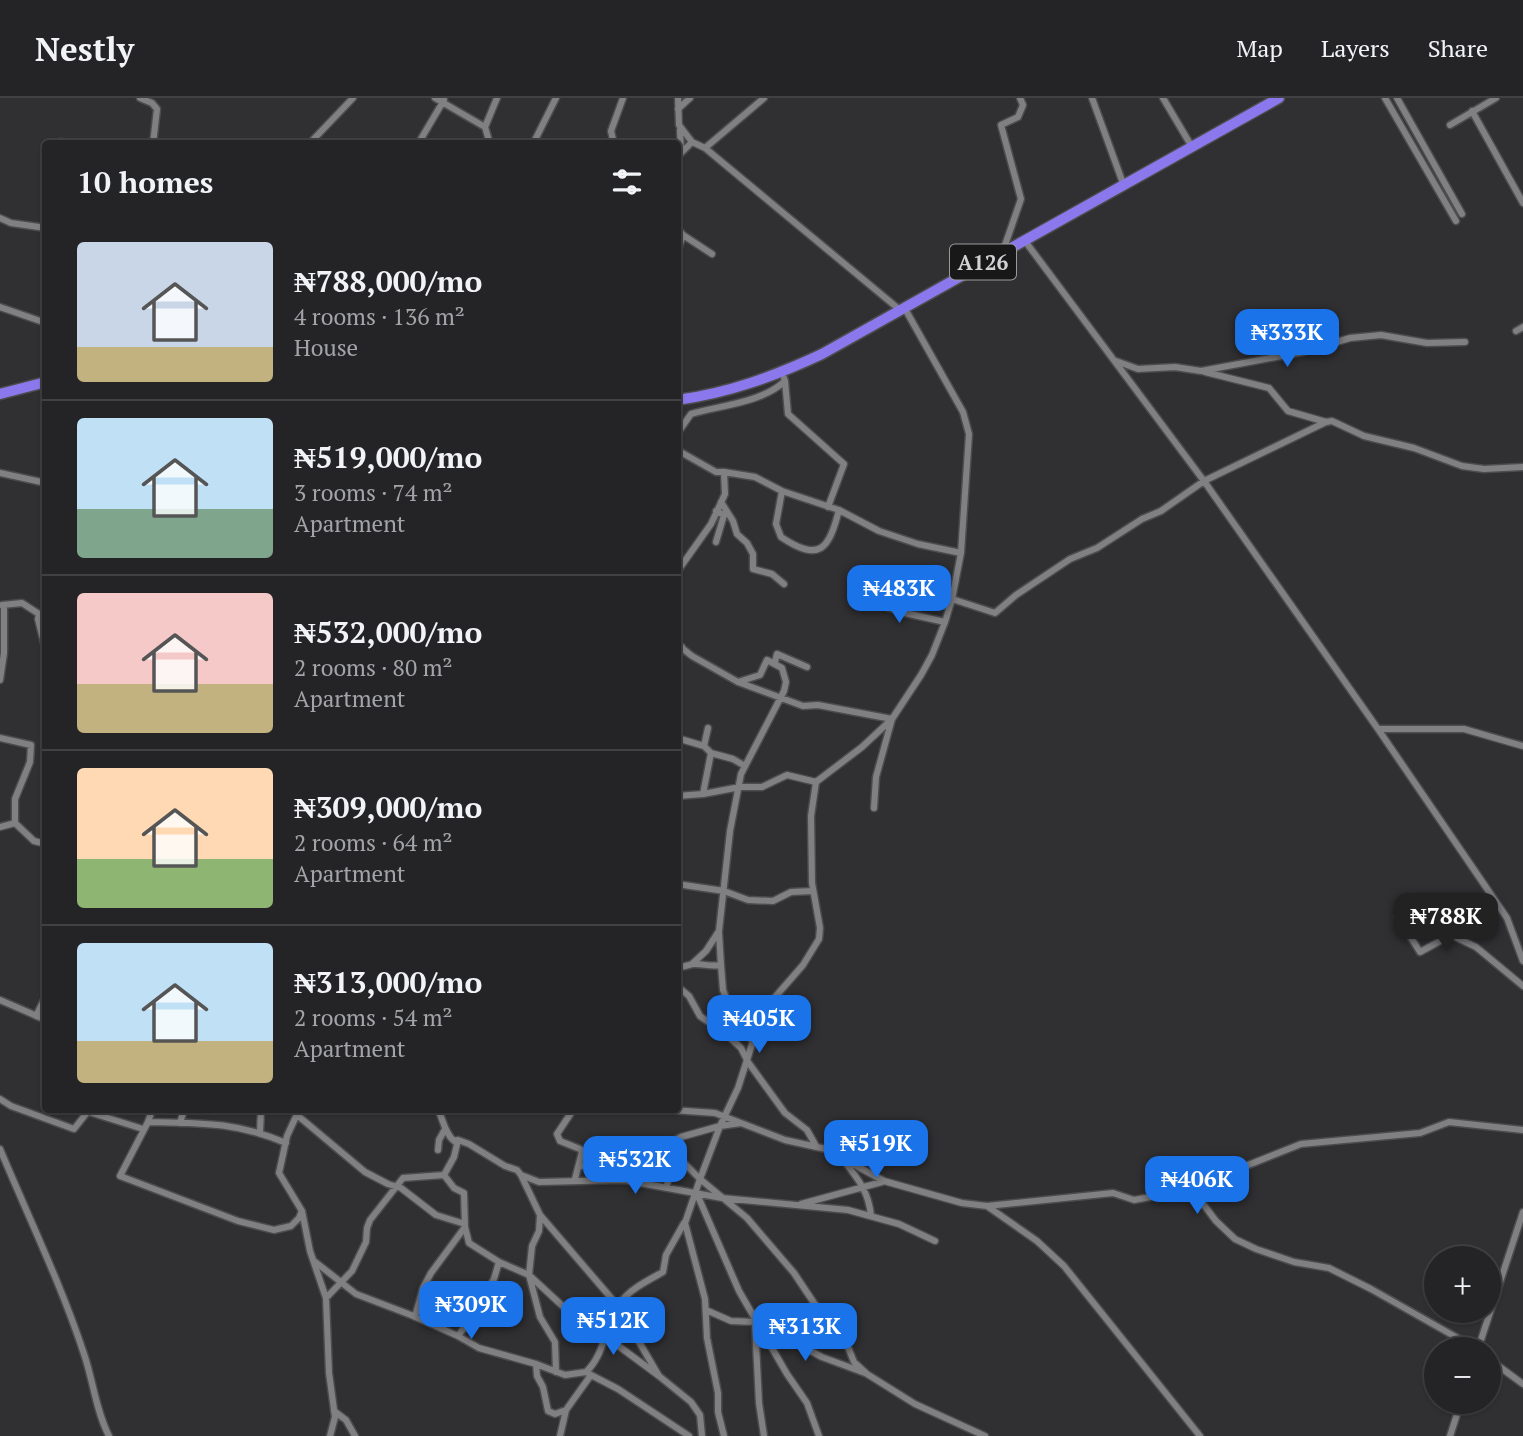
<!DOCTYPE html>
<html lang="en">
<head>
<meta charset="utf-8">
<style>
  :root { --surface:#242426; --page:#2c2c2e; --text:#f1f3f6; --muted:#a3a4a7; --line:#414143; --accent:#1a73e8 }
  body { margin:0; font-family:"PT Serif",serif; background:var(--page); color:var(--text); height:100vh; display:flex; flex-direction:column; font-size:26px; white-space:nowrap }
  * { box-sizing:border-box; margin:0 }
  p { font-size:23px; color:var(--muted) }
  .icon { flex:none; width:38px; height:38px; fill:none; stroke:currentColor; stroke-width:2; stroke-linecap:round; stroke-linejoin:round }
  .map { position:relative; flex:1; overflow:hidden }
  .panel { position:absolute; left:42px; top:42px; width:639px; height:973px; display:flex; flex-direction:column; background:var(--surface); border-radius:7px; box-shadow:0 2px 5px #0004,0 0 0 2px var(--line) }
  .panel>* { flex:none }
  .tools { position:absolute; left:1424px; top:1148px; display:grid; gap:14px }
  .tools a { display:grid; place-items:center; width:77px; height:77px; border-radius:50%; background:var(--surface); box-shadow:0 2px 5px #0004,0 0 0 2px var(--line); font-size:35px }
  .price { position:absolute; translate:-50% -60px; padding:0 16px; border-radius:14px; background:var(--accent); color:#fff; font-size:23px; line-height:46px; filter:drop-shadow(0 2px 4px #0008) }
  .price::after { content:''; position:absolute; left:50%; top:42px; width:21px; height:16px; margin-left:-10px; background:inherit; clip-path:polygon(0 0,100% 0,50% 100%) }
  .price.current { background:#222; color:#fff }
  ul { padding:0; list-style:none }
  li { display:flex; align-items:center; gap:21px; height:175px; padding:0 35px }
  li+li { border-top:2px solid var(--line) }
  li span { display:grid; place-items:center; flex:none; width:196px; height:140px; border-radius:7px; color:#555 }
  li>.icon { margin-inline-start:auto }
  span .icon { width:84px; height:84px; fill:#fffc; stroke-width:1 }
  li b { font-size:30px }
  h2 { display:flex; justify-content:space-between; align-items:center; height:84px; padding:0 35px; font-size:30px }
  header { display:flex; align-items:center; gap:42px; box-sizing:border-box; height:98px; padding:0 35px; background:var(--surface); border-bottom:2px solid var(--line) }
  header strong { font-size:33px }
  nav { display:flex; gap:38px; margin-inline-start:auto; font-size:24px }
  .map>svg:first-child { display:block }
  .lines { fill:none; stroke-linecap:round; stroke-linejoin:round }
  .street-casing { stroke:#4c4c4e; stroke-width:9 }
  .highway-casing { stroke:#4c4c4e; stroke-width:13 }
  .street { stroke:#808083; stroke-width:6 }
  .highway { stroke:#8c78ed; stroke-width:10 }
  .labels { text-anchor:middle; dominant-baseline:central; stroke-width:6; stroke-linejoin:round; paint-order:stroke }
  .shield { fill:#181819; stroke:#9a9a9b; stroke-width:2 }
  .shield-label { font-size:21px; font-weight:bold; fill:#d2d1d3 }
</style>
</head>
<body>
<header>
<strong>Nestly</strong>
<nav><a>Map</a><a>Layers</a><a>Share</a></nav>
</header>
<div class="map">
<svg width="1523" height="1338" viewBox="0 0 1523 1338">
  <rect width="100%" height="100%" fill="#303033"/>
  <g class="lines">
    <g class="street-casing">
      <path id="street" d="M140,0L152,5L157,11L153,46
        M435,0L485,29
        M1092,0L1124,88
        M1163,0L1192,49
        M1385,0L1456,123
        M1397,0L1462,116
        M678,11L690,0
        M1472,13L1523,105
        M1450,27L1496,0
        M680,32L681,54
        M692,44L705,50L900,212
        M61,46V44
        M264,46H287
        M309,46L353,0
        M418,46L444,2
        M490,46L485,29L497,0
        M533,46L556,0
        M614,46L611,33L623,0
        M705,50L764,0
        M677,59L692,44L679,27L678,0
        M0,120L11,125L46,130
        M677,130L683,137L712,156
        M1025,143L1204,383L1378,631L1507,820L1523,863
        M1003,153L1021,101L1001,27L1018,19L1023,7L1020,0
        M677,154L683,137
        M0,209L46,225
        M1516,233L1523,229
        M1116,263L1138,271L1175,269L1201,273L1303,254L1350,240L1381,237L1427,245L1465,244
        M1205,274L1269,290L1288,313L1326,324L1332,323L1364,338L1414,350L1462,368L1484,371L1523,369
        M785,283L788,316L844,366L828,409
        M45,284L46,225
        M677,336L691,316C722,307 761,305 785,283L784,280
        M677,352L716,374H724L725,396L711,426L677,474
        M724,374L755,379L782,393L839,412L879,433L918,446L961,455
        M0,375L46,385
        M782,393L776,426L781,439C820,465 829,451 839,412
        M721,404L733,423L737,436L747,445L753,456V471L772,476L784,486
        M716,444L724,417L716,413
        M860,500L905,515L945,524
        M952,501L995,515L1016,497L1070,461L1097,450L1142,421L1161,413L1204,383L1326,324
        M2,507L22,505L39,516
        M46,515L39,516L38,521L46,553
        M677,546L692,558L738,584L803,608L818,607L892,621L876,679L874,710
        M677,562L682,549
        M775,564L777,556L807,569
        M0,582L4,555V507
        M1378,631H1464L1523,648
        M0,640L31,647L30,664L15,701V725L34,743L46,746
        M677,640L704,648
        M711,655L733,661L745,668
        M703,696L711,655L704,648L708,630
        M677,698L703,696L740,689H762L787,677L816,684
        M0,729L15,725
        M677,786L724,793L748,802L773,803L791,794L813,793
        M1398,819L1420,854L1451,837L1476,849L1523,888
        M719,835L721,867
        M692,866L706,853L719,833L730,733L741,676L784,593L786,584L782,570L767,562L760,577L738,584
        M677,868C685,870 688,866 695,866C705,866 711,869 721,867L723,892L727,902L736,907L753,945
        M677,888L689,898L700,918L727,937L741,950L748,964L785,1015L807,1032L816,1048
        M0,902L46,922
        M36,918L46,898
        M0,1001L11,1008L74,1031L89,1012
        M152,1012L148,1024L120,1078L238,1123L274,1132L291,1128L299,1120L302,1113
        M299,1012L287,1038L279,1075L302,1113L310,1153L326,1200L329,1275L335,1319L330,1338
        M438,1012C444,1023 444,1034 454,1043L458,1042L454,1059L444,1077L454,1090L464,1095L465,1129L469,1145L499,1164L529,1177L582,1226L605,1238L659,1278
        M573,1012L557,1036L560,1043L580,1051L582,1054L575,1081
        M672,1012L715,1015L785,1042L826,1051L884,1083L962,1105L987,1108L1037,1143L1064,1168L1200,1338
        M89,1014L143,1031
        M297,1017L365,1074L388,1086L401,1090L436,1117L465,1126
        M148,1024C201,1025 236,1024 286,1045
        M180,1025L184,1012
        M741,1025L720,1028L700,1081L747,1120L794,1175L814,1205L844,1239L854,1264L867,1276L915,1306L985,1338
        M260,1034L261,1012
        M678,1041L676,1057L700,1081L685,1125L705,1201L707,1240L718,1295V1314L724,1338
        M458,1042L469,1046L505,1068L517,1072L521,1077L539,1084L624,1082L722,1100L848,1112L899,1126L935,1143
        M0,1051C28,1118 61,1186 84,1256C93,1282 96,1313 109,1338
        M438,1052L439,1042L444,1033
        M845,1064C859,1082 869,1095 871,1118
        M579,1069L646,1045L663,1049L681,1039L720,1028L738,990L755,937L769,906L803,867L819,841L820,830L812,785L811,718L816,684L862,649L892,621L921,577L932,557L945,524L952,501L961,455L969,336L963,314L904,209
        M521,1077L540,1117L618,1208L659,1278L691,1304L700,1317L702,1338
        M666,1090L676,1057
        M1183,1093L1301,1046L1420,1035L1449,1024L1523,1032
        M697,1096L739,1193L787,1276L807,1305L819,1338
        M801,1106L882,1084
        M987,1108L1113,1095L1134,1102L1183,1093L1197,1098L1216,1123L1235,1141L1256,1151L1294,1164L1329,1170L1371,1191L1477,1251
        M540,1117L539,1133L532,1148L529,1177L540,1219L555,1244L556,1274
        M314,1163L356,1196L411,1217L458,1238L473,1218L494,1181L499,1164
        M326,1200L352,1173L366,1144L367,1130L370,1122L403,1080L444,1077
        M706,1212L731,1223L755,1224L822,1259L865,1275
        M415,1219L423,1190L431,1175L465,1129
        M755,1226L759,1305L764,1338
        M458,1238L479,1250L536,1266L537,1278L543,1289L548,1313L555,1316L566,1312L560,1338
        M1478,1251L1523,1114
        M1489,1261L1523,1286
        M536,1266L565,1277L586,1274
        M591,1277L586,1274C606,1255 604,1228 619,1206C630,1191 647,1183 663,1174L666,1157L684,1125
        M566,1312L591,1277L618,1291L689,1338
        M334,1313L346,1322L355,1338
        M1450,1338L1461,1304"/>
    </g>
    <g class="highway-casing">
      <path id="highway" d="M0,296L46,284
        M677,302C729,295 775,278 822,256L1279,0"/>
    </g>
    <use href="#street" class="street"/>
    <use href="#highway" class="highway"/>
  </g>
  <g class="labels">
    <rect class="shield" x="950" y="146.5" width="66" height="35" rx="5"/>
    <g class="shield-label">
      <text x="983" y="164">A126</text>
    </g>
  </g>
</svg>
<div class="tools">
<a>+</a>
<a>−</a>
</div>
<b class="price" style="left:1287px;top:271px">₦333K</b>
<b class="price" style="left:899px;top:527px">₦483K</b>
<b class="price current" style="left:1446px;top:855px">₦788K</b>
<b class="price" style="left:759px;top:957px">₦405K</b>
<b class="price" style="left:876px;top:1082px">₦519K</b>
<b class="price" style="left:635px;top:1098px">₦532K</b>
<b class="price" style="left:1197px;top:1118px">₦406K</b>
<b class="price" style="left:471px;top:1243px">₦309K</b>
<b class="price" style="left:613px;top:1259px">₦512K</b>
<b class="price" style="left:805px;top:1265px">₦313K</b>
<section class="panel">
<h2>10 homes<svg class="icon" aria-label="filters" viewBox="0 0 24 24"><path d="M4 7h16M4 17h16"/><circle cx="9" cy="7" r="2"/><circle cx="15" cy="17" r="2"/></svg></h2>
<ul>
<li><span style="background:linear-gradient(#c9d6e8 75%,#c2b280 0)"><svg class="icon" aria-label="home" viewBox="0 0 24 24"><path d="M3 11l9-7 9 7M6 9v11h12V9"/></svg></span><div><b>₦788,000/mo</b><p>4 rooms · 136 m²</p><p>House</p></div></li>
<li><span style="background:linear-gradient(#bfe0f5 65%,#7fa58c 0)"><svg class="icon" aria-label="home" viewBox="0 0 24 24"><path d="M3 11l9-7 9 7M6 9v11h12V9"/></svg></span><div><b>₦519,000/mo</b><p>3 rooms · 74 m²</p><p>Apartment</p></div></li>
<li><span style="background:linear-gradient(#f6c9c9 65%,#c2b280 0)"><svg class="icon" aria-label="home" viewBox="0 0 24 24"><path d="M3 11l9-7 9 7M6 9v11h12V9"/></svg></span><div><b>₦532,000/mo</b><p>2 rooms · 80 m²</p><p>Apartment</p></div></li>
<li><span style="background:linear-gradient(#ffd9b3 65%,#8fb573 0)"><svg class="icon" aria-label="home" viewBox="0 0 24 24"><path d="M3 11l9-7 9 7M6 9v11h12V9"/></svg></span><div><b>₦309,000/mo</b><p>2 rooms · 64 m²</p><p>Apartment</p></div></li>
<li><span style="background:linear-gradient(#bfe0f5 70%,#c2b280 0)"><svg class="icon" aria-label="home" viewBox="0 0 24 24"><path d="M3 11l9-7 9 7M6 9v11h12V9"/></svg></span><div><b>₦313,000/mo</b><p>2 rooms · 54 m²</p><p>Apartment</p></div></li>
</ul>
</section>
</div>
</body>
</html>
